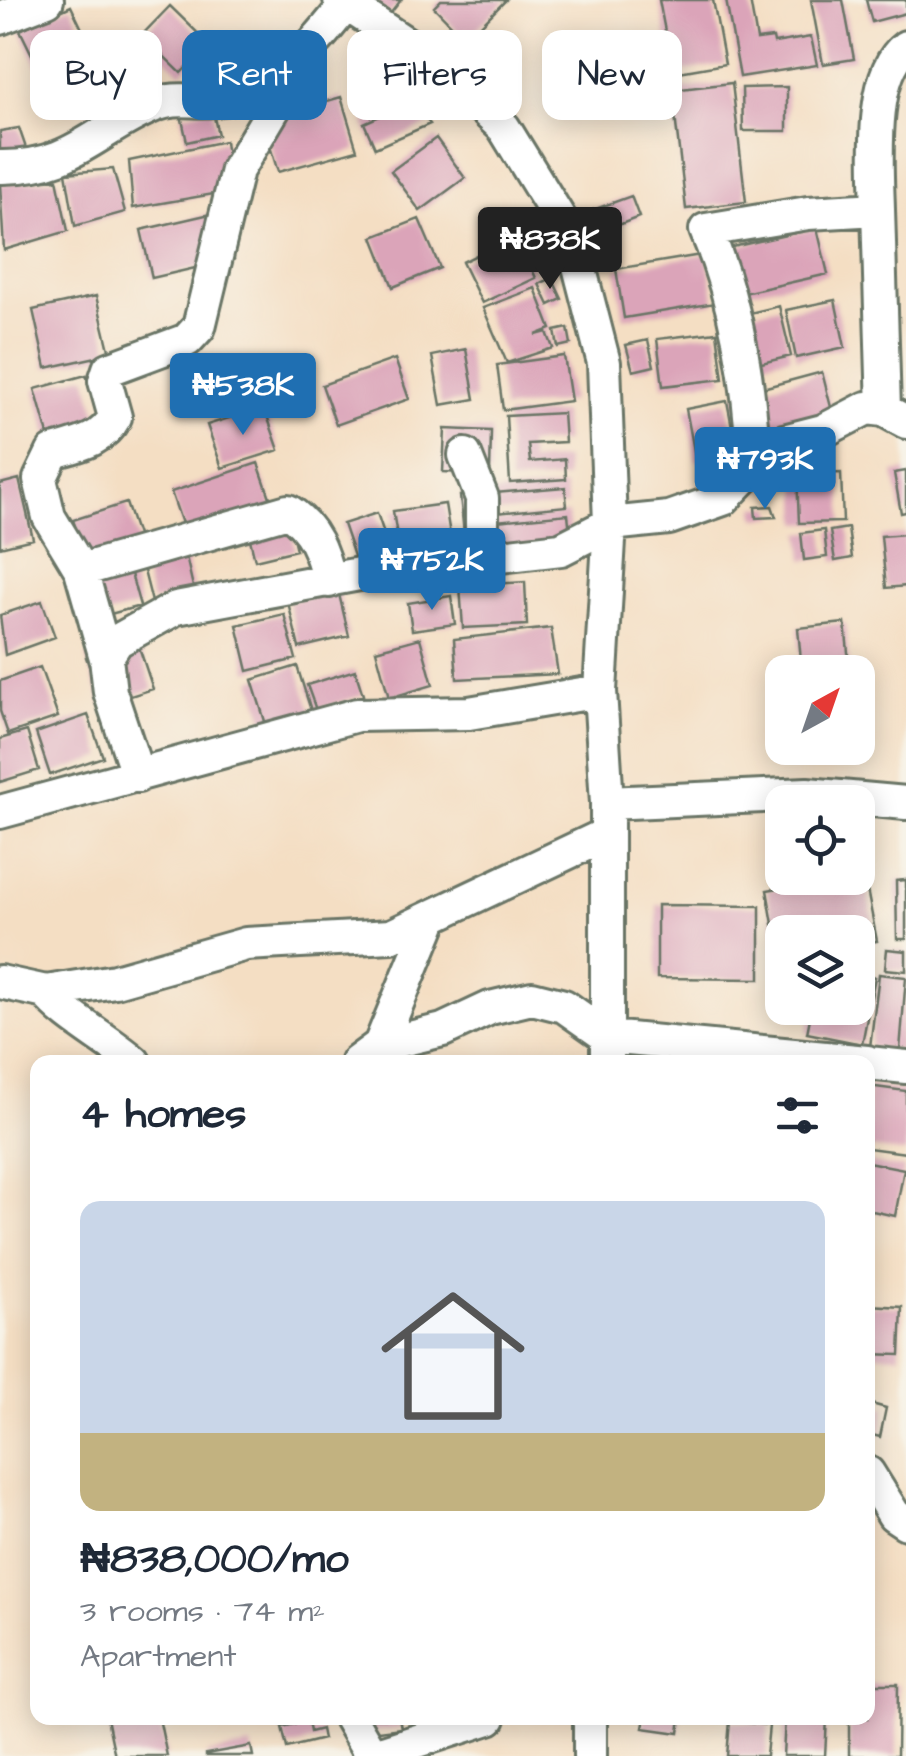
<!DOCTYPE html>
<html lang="en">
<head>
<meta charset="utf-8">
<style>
  :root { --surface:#fff; --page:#f2f2f3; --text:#1f2937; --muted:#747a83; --accent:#1f6fb2 }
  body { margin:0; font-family:"Architects Daughter",sans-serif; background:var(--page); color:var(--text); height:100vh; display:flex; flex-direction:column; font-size:38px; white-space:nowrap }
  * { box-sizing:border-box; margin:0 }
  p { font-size:32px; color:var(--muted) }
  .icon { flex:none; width:55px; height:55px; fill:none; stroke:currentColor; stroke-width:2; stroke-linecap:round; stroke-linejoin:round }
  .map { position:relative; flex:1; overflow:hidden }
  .sheet { position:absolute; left:30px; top:1055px; width:845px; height:670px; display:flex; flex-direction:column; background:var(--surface); border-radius:20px; box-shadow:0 5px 25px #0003 }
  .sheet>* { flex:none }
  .hud { position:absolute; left:30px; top:30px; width:848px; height:90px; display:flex; gap:20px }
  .needle { width:65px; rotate:40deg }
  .controls { position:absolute; left:765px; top:655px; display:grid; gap:20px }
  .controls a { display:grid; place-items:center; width:110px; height:110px; border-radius:20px; background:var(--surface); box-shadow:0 5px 25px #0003; font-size:50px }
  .price { position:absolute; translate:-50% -85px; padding:0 22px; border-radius:10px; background:var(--accent); color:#fff; font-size:32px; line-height:65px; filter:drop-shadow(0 2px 5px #0008) }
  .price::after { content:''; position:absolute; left:50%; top:60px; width:30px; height:22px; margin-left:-15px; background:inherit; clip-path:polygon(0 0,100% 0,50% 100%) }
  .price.current { background:#222; color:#fff }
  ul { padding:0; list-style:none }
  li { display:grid; align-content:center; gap:20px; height:530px; padding:0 50px }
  li span { display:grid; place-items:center; height:310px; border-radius:20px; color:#555 }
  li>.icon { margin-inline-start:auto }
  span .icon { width:180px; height:180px; fill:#fffc; stroke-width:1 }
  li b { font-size:42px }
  h2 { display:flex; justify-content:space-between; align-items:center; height:120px; padding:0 50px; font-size:42px }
  .tag { padding:0 35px; border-radius:20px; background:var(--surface); box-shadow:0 5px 25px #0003; font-size:35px; line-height:90px }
  .tag.current { background:var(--accent); color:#fff }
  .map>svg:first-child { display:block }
  .building { fill:#dba4b9 }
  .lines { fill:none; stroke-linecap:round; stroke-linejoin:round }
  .minor-casing { stroke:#6a7566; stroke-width:38 }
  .minor { stroke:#fff; stroke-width:32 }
</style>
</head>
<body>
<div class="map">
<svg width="906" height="1756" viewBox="0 0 906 1756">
  <rect width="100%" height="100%" fill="#f7f3e8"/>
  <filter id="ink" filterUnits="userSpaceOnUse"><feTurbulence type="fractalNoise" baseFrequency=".01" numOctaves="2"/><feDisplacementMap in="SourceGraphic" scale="20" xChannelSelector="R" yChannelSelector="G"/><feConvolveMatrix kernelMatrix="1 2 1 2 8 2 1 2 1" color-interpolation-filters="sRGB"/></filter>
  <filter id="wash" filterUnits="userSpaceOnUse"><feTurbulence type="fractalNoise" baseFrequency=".0048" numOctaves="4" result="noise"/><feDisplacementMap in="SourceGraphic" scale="40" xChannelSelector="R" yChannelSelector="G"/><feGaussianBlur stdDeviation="2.25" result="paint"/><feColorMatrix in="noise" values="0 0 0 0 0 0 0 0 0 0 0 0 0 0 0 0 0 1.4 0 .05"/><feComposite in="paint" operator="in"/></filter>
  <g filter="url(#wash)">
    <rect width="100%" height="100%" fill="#f4dec3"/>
    <g id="blocks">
      <path class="building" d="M371,0H401L390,14Z
        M441,0H506L466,40L434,7Z
        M659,0H713L725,64L673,73Z
        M726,0H750L757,40L773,38L774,43L811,37L817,65L740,77Z
        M811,0H843L854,59L823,64Z
        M866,0H906V13L872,22Z
        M71,6L93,52L42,75L20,30Z
        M170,6L209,44L181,73L142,35Z
        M645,36L658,85L605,98L593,48Z
        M584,52L597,74L582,82L570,59Z
        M125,56L148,85L93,119L84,106L83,88Z
        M732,83L746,202L686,209L672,90Z
        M787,87V131H743L742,88Z
        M341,97L357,150L278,172L262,120Z
        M411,102L430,124L375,148L364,123Z
        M212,108L218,135L187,142L181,115Z
        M19,128L27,151L0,155V131Z
        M436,138L465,178L420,211L391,171Z
        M225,141L231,191L133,208L129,161Z
        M113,169L125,212L75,226L66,173Z
        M57,179L68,231L4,250L0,184Z
        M631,196L639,217L588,237L579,215Z
        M223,211L234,259L152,278L141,230Z
        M419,219L440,268L393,287L373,237Z
        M817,228L828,274L726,297L715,251Z
        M516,236L536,278L482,303L462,262Z
        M707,254L715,303L624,318L616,269Z
        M552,278L562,299L549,305L539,284Z
        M535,288L551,329L536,335L547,332L553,348L507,363L483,308Z
        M96,296L110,354L46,368L33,310Z
        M835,300L845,347L796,358L786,310Z
        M779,306L791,356L745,367L733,317Z
        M568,328L571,344L558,347L555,331Z
        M717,332L723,379L663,386L657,339Z
        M648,340L654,366L633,371L626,345Z
        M466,349L475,399L441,405L432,356Z
        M564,356L571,401L503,410L497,365Z
        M395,359L409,399L336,425L322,385Z
        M822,372L834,419L746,442L733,396Z
        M86,375L101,428L50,442L35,389Z
        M727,401L737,453L696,461L686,409Z
        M264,407L279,450L222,468L207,425Z
        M563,413L565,442L528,444L530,462L565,459L566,479L510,483L506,416Z
        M445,429L491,431L490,474L443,472Z
        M258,463L274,509L187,538L171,492Z
        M906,471V512L901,513L894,473Z
        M841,473L843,522L799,523L797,475Z
        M19,479L33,539L0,547V484Z
        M565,487L567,506L476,515V523L568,514L571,542L466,552L460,496Z
        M126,503L141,547L88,564L73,520Z
        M445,504L452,547L400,555L393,511Z
        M772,506L776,517L756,518L755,507Z
        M377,513L392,557L358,568L343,524Z
        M289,521L296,550L255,560L248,531Z
        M848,528L852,558L835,561L830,531Z
        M824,530L827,557L804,560L801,533Z
        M906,534V586L886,588L881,536Z
        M185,552L194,591L152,602L142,563Z
        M128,563L140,606L103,616L91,573Z
        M525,582L527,625L463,628L460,586Z
        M338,590L349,636L299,648L288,602Z
        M451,596L455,624L412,630L408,603Z
        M42,601L55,637L5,655L0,615Z
        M284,614L296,659L248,671L237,625Z
        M845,623L850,672H802L798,628Z
        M551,628L558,674L457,679L454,639Z
        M420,638L433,685L389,698L376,650Z
        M137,641L153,689L102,705L86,657Z
        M297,666L314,720L269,734L252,680Z
        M40,667L58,717L8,734L0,711V681Z
        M355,670L363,695L316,710L307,685Z
        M88,715L103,757L50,775L36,733Z
        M27,731L39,770L0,782V739Z
        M864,874L877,941L858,944V932H782L779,958L767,890Z
        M906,880V939H897L896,881Z
        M657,905L760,906V979L657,978Z
        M887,949L906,951V971L885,969Z
        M858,973L875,977L862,1044L807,1033L812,1008H858Z
        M879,974L906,977L900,1050L870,1047Z
        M868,1086L906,1091V1153L868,1148Z
        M868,1162L904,1169L895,1216L868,1210Z
        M868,1305L902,1307L900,1355L868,1354Z
        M868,1403L886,1408L880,1437L868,1434Z
        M868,1684H898L897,1756H849V1718H868Z
        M107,1718H159L167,1756H115Z
        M369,1718H399L401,1728L371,1732Z
        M645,1718H681L679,1733L643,1728Z
        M785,1718H827L825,1756H783Z
        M308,1721L310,1732L321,1729L323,1739L287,1748L282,1727Z
        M730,1721L769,1725L766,1756H727Z
        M251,1746L253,1756H206V1754Z"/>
    </g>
  </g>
  <g filter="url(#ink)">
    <use href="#blocks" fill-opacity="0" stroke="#6a7566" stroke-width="2.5"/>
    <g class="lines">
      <g class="minor-casing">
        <path id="minor" d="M340,0L434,62L504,128L572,239L604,363L610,524L600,691L607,803V1062
          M0,18L47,0
          M0,167C74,168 94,130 155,105C177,96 194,103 215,100C276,93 313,46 348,2
          M878,209L884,410
          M465,455L482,498V558
          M754,467L784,441L823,431L867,408L884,410L906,422
          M81,570L288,511C314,528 322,552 329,581
          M106,658L81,570L49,517L40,479L53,452C78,445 102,441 115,417L105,381L109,369L187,340L199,327L237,170L304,58
          M138,776L110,692L106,658L117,641L176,608L381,570L561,549L610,524L669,518L723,499L754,467C750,387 738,304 706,230L808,213L878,209C877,166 869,74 906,47
          M607,803L807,794L906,803
          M0,812L357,715L469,713L600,691
          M0,982L46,992L115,981L246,944L391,936L607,834
          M46,992C65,1017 108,1039 134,1062
          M380,1045L443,1030L490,1008L532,998L564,1006L608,1037L867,1062
          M357,1062L380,1045L433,916
          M868,1063L906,1067
          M868,1473L894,1515L906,1523
          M350,1718L372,1756
          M590,1718V1756
          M371,1756L489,1718"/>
      </g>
      <use href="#minor" class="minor"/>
    </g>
  </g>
</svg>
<div class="controls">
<a><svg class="needle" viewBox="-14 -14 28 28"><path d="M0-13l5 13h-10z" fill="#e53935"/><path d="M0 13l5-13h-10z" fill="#747a83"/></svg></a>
<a><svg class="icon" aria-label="locate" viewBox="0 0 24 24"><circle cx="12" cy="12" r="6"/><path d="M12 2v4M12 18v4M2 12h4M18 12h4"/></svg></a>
<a><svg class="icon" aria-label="layers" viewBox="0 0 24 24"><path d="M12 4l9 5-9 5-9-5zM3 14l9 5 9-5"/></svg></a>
</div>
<b class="price current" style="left:550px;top:292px">₦838K</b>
<b class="price" style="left:243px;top:438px">₦538K</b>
<b class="price" style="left:765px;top:512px">₦793K</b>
<b class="price" style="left:432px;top:613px">₦752K</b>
<div class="hud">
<a class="tag">Buy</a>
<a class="tag current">Rent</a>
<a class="tag">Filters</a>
<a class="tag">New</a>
</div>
<section class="sheet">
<h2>4 homes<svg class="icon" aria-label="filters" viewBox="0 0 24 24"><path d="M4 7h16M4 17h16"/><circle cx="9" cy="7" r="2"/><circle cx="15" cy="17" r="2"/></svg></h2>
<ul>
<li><span style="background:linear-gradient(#c9d6e8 75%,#c2b280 0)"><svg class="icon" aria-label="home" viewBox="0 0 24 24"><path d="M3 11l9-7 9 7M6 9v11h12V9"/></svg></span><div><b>₦838,000/mo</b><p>3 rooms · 74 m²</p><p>Apartment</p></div></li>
</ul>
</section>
</div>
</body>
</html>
